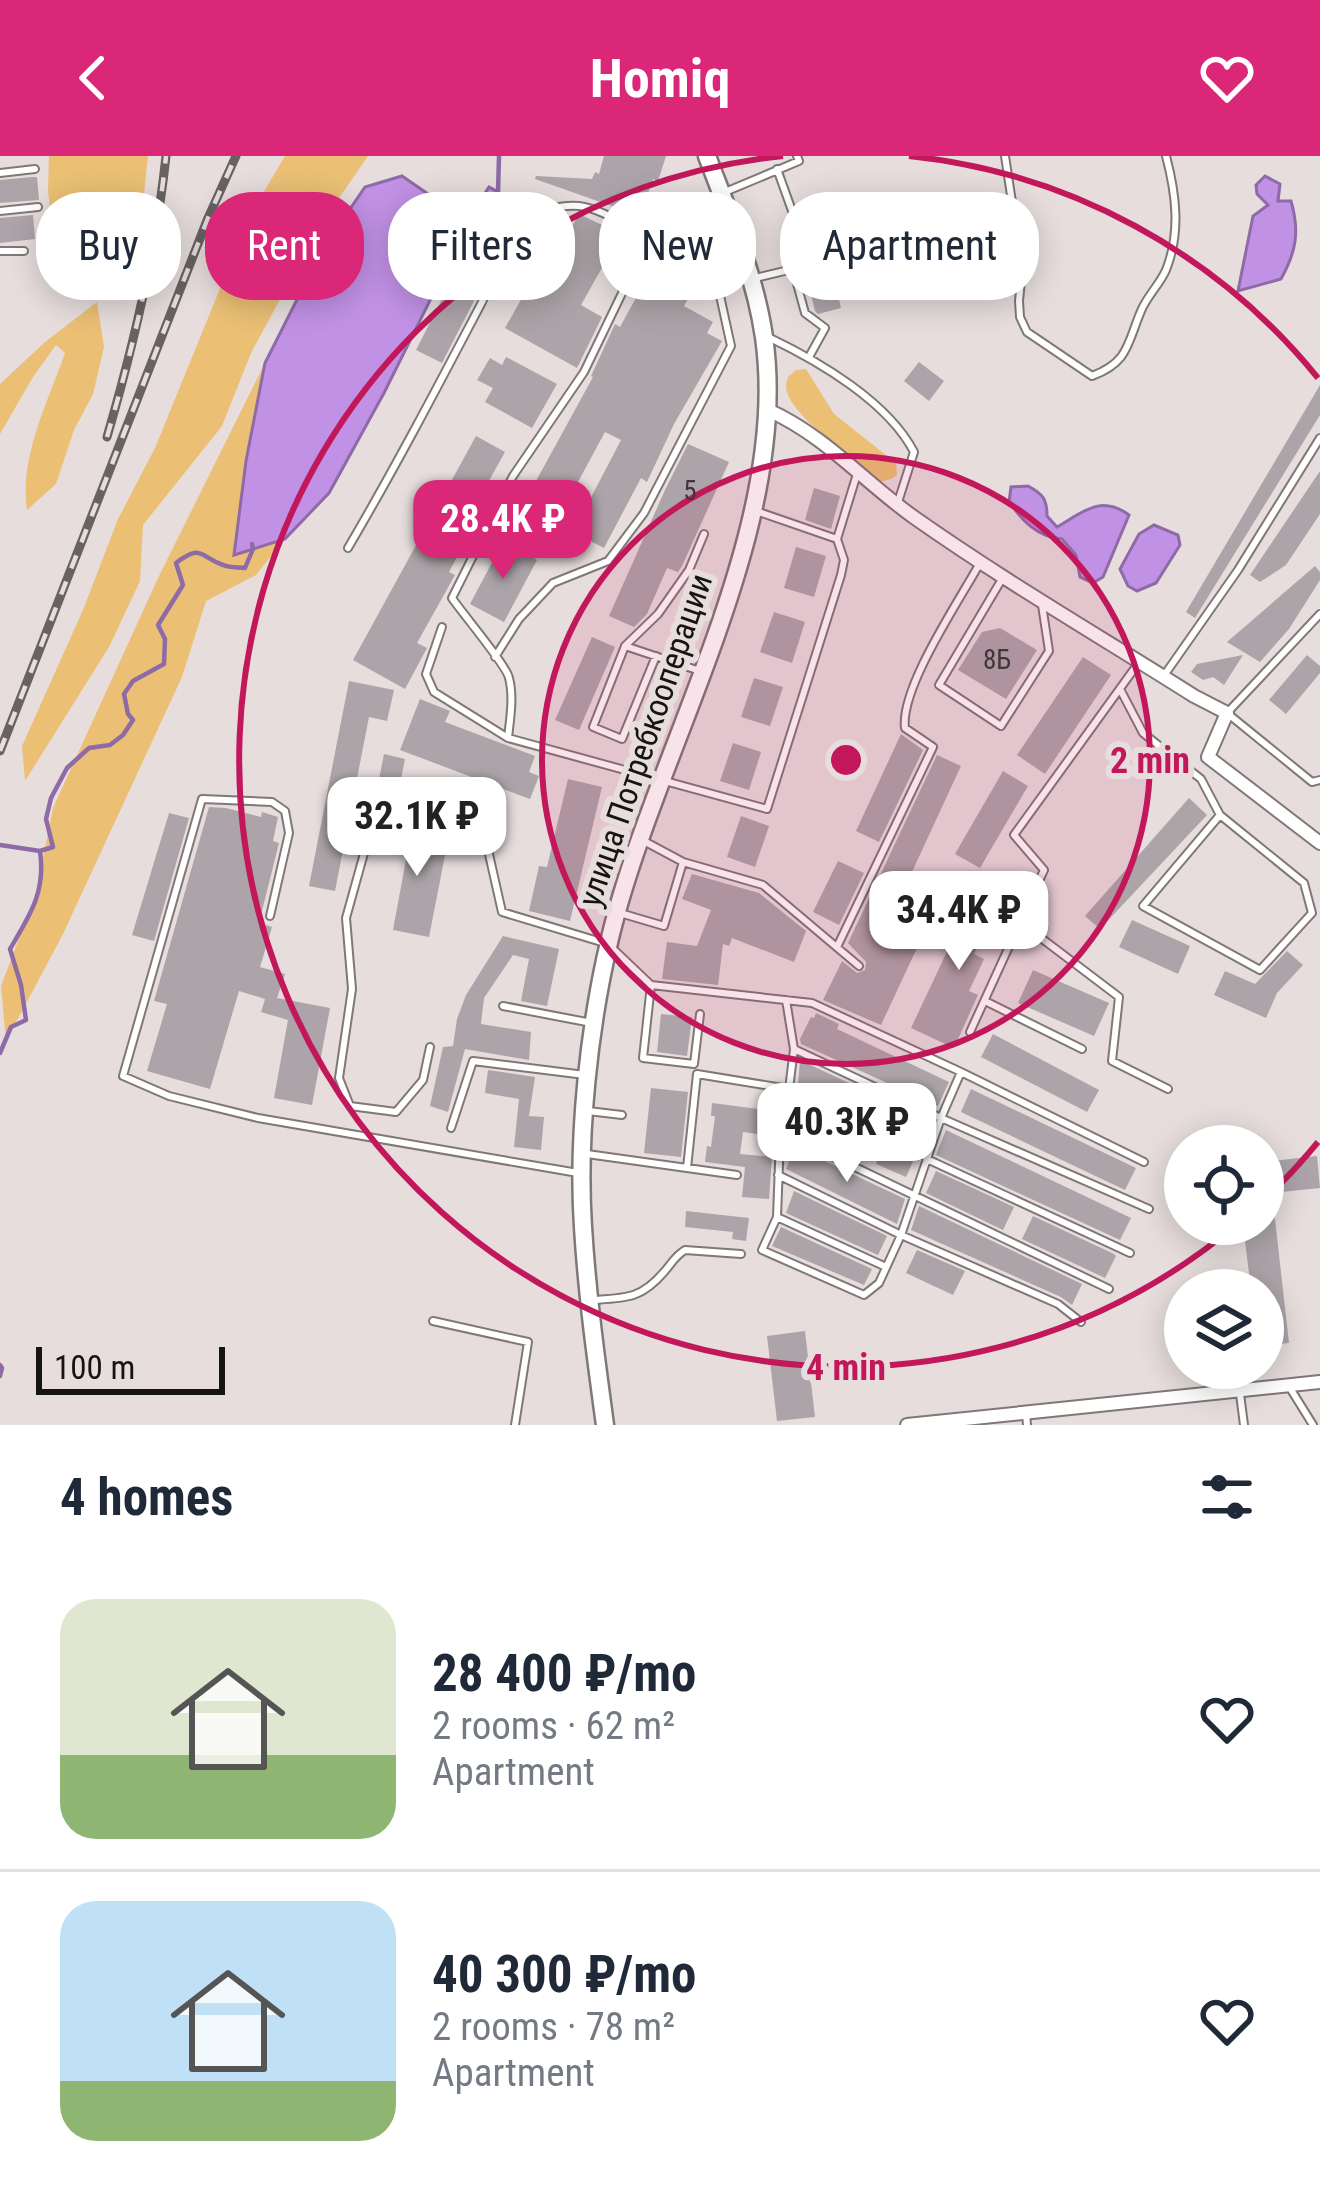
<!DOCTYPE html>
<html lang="en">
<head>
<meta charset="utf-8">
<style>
  :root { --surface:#fff; --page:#f2f2f3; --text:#1f2937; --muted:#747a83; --line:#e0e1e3; --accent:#db2777 }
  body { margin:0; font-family:"Roboto Condensed",sans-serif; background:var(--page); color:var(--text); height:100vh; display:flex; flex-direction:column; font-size:45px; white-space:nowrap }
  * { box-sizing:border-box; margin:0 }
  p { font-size:39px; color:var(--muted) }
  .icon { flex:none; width:66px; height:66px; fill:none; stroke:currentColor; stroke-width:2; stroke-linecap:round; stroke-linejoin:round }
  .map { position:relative; height:1269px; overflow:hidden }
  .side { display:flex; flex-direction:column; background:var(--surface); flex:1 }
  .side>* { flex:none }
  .top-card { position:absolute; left:36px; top:36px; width:1248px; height:108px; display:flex; gap:24px }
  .controls { position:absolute; left:1164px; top:969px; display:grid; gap:24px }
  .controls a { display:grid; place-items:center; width:120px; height:120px; border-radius:50%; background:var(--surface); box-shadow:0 6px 30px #0003; font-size:60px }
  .scale { position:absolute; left:36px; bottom:30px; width:189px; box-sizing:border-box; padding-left:12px; border:6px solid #161313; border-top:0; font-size:33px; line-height:42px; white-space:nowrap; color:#161313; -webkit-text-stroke:9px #e7dddd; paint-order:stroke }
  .price { position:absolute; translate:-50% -102px; padding:0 27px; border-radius:24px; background:#fff; color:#222; font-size:39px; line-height:78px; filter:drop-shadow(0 3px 6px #0008) }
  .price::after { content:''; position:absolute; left:50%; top:72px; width:36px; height:27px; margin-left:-18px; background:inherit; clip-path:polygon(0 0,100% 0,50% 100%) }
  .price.current { background:var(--accent); color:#fff }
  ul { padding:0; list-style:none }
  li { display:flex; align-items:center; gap:36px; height:300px; padding:0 60px }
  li+li { border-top:3px solid var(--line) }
  li span { display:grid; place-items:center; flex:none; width:336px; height:240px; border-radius:36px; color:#555 }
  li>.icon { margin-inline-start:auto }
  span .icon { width:144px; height:144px; fill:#fffc; stroke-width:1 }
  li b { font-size:51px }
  h2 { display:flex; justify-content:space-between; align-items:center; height:144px; padding:0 60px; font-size:51px }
  .tag { padding:0 42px; border-radius:48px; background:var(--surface); box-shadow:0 6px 30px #0003; font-size:42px; line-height:108px }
  .tag.current { background:var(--accent); color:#fff }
  header { display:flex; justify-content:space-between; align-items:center; height:156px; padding:0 60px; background:var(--accent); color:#fff; font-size:54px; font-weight:700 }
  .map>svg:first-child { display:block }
  .green { fill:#ebc075 }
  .water { fill:#c191e5; stroke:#8e6ba6; stroke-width:3 }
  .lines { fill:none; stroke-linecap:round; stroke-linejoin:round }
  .stream { stroke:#8e6ba6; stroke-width:4.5 }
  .building { fill:#aca4a8 }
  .service-casing { stroke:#807777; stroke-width:10 }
  .minor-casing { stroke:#807777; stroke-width:16 }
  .secondary-casing { stroke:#807777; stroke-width:21 }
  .service { stroke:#fff; stroke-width:6 }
  .minor { stroke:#fff; stroke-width:12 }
  .secondary { stroke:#fff; stroke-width:16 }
  .rail-casing { stroke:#686262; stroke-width:9 }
  .rail { stroke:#e7dddd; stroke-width:4.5; stroke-dasharray:14; stroke-linecap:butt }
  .ring { fill:none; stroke:#c2185b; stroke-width:6 }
  .labels { text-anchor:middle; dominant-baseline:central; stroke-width:12; stroke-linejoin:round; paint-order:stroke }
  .number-label { font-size:27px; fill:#3c3738 }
  .street-label { font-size:33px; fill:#161313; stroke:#e7dddd }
  .centre { fill:#c2185b; stroke:#e7dddd; stroke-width:6 }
  .ring-label { font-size:36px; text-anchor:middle; font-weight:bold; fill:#c2185b; stroke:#e7dddd; stroke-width:12; stroke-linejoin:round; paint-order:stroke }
</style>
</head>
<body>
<header><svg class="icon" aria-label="back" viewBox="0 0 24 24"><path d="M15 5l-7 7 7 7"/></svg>Homiq<svg class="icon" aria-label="heart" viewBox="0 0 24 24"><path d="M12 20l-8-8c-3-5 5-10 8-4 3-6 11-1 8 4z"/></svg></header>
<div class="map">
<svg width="1320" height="1269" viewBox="0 0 1320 1269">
  <rect width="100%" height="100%" fill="#e7dddd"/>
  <path class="green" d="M49,0H148L142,57L133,72L94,82L53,79L48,35Z
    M285,0H368L319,71L251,197L222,270L143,369L140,425L109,491L25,625L22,590L83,454L118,363L155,292L250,59Z
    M97,146L104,191L93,238L74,274L56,328L27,354C19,301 48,246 65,197L56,189L33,221L0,278V228L45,186Z
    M265,207L246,305L234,398L285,383L256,419L206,445L182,521L63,778L6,885L1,830L36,738L53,652L158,422Z
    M806,213L834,258L896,307L897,319L891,323L880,326C858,307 798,264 788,239C785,230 786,230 788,221L796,214Z"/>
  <path class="water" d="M402,20L460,60L474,54L489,31L498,36L499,41L449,106L384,237L329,337L285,383L234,399L246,305L265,207L322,94L365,31Z
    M1265,20L1280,28L1278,45H1291C1300,76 1296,96 1281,123L1238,135L1253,60L1268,49L1257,38L1256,29Z
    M1028,330C1043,338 1047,343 1047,360L1057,371C1083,356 1101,338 1129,359L1103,421L1093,427L1080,421L1076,399L1062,383C1037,381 1023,365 1009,346L1011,331Z
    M1154,369L1178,379L1180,389L1156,427L1137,435L1128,430L1120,413L1139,378Z"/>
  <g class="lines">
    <path class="stream" d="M494,39L498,36L499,0
      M0,689L40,695
      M0,897L11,871L26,864L21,829L10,793C30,759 46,736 40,695L53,691L46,663L51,642L67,612L89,592L110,589L123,579L133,564L128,558L124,538L133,525L164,508L165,483L158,469L183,429L176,407C202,387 200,401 223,409C230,412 238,411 245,412L253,393L252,388
      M0,1209L2,1212L0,1220"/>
  </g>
  <path class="building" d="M604,0H666L658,25L653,23L640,60L535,23L536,20L592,23L595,16L599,18Z
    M32,21H37L39,44L0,47V24Z
    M579,58L621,78L581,149L602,161L577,212L505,172L532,124L553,136L564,117L550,110Z
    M33,59L35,83L0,87V62Z
    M671,78L694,88L691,93L702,98L680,139L688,143L684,150L713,166L707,177L722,185L674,268L647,326L641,322L604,392L573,376L621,284L605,276L552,374L519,356L593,221L591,220L615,168L620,171Z
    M466,96L490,108L474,145L442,207L416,194Z
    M831,107L841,152L818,158L815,155L805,114Z
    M506,201L557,228L532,272L485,246L493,232L477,224L490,202L502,209Z
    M919,206L944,225L929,245L904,225Z
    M1320,229V259L1195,462L1186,456Z
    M476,280L505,296L451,393L459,397L449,416L455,419L417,487L427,492L405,533L353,504Z
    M688,288L729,306L682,410L678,416L667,412L647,458L634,471L609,460L665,334Z
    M1320,315V358L1286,409L1260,426L1250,419Z
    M814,332L840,340L831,373L805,364Z
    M503,386L537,404L504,466L470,448Z
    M796,391L826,400L814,441L784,432Z
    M1315,410L1320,416V424L1289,473L1260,506L1227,486Z
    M774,456L805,466L792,507L760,496Z
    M1000,472L1037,494L1006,543L958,514L982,476Z
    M592,481L615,491L579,574L555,564Z
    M1243,499L1224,529L1213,521L1203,524L1191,516L1197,508Z
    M1307,499L1320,510V517L1286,558L1269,544Z
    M1083,501L1111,519L1045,618L1017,599Z
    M754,522L783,531L770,570L741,561Z
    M349,525L394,534L387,565L369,561L335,735L309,730Z
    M420,543L450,555L445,566L535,600L529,616L539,620L530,643L400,594Z
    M901,578L923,594L879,686L856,675Z
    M733,587L761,596L749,634L720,625Z
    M384,598L405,603L396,648L375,644Z
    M937,599L961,610L898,746L931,762L881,869L823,844L842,805L857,817L865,814L866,806L848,787Z
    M1003,615L1028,630L980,712L955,698Z
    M568,623L602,631L570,765L529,755L539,710L547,711Z
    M1189,642L1207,659L1100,773L1085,760Z
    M209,651L226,652L261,661L262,656L278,661L273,685L279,687L259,767L272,771L260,811L285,818L277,842L330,852L312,949L274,942L288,864L261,856L265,843L239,835L210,933L147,915L167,848L154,845Z
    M169,657L189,662L154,785L132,779Z
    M741,660L769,670L755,711L727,701Z
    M387,672L448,684L429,781L393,774L407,698L383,693Z
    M838,705L864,717L839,769L813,756Z
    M692,718L759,737L806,775L794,806L732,782L729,790L723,788L718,829L662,823L667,786L697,790L711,754L682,743Z
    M981,741L1016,757L1006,778L987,769L974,798L984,803L969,835L978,839L954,892L911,872L961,766L953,763L962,743L977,750Z
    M1132,764L1190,790L1178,818L1119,791Z
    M503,780L559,793L547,850L521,845L529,803L513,799L484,842L481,868L531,876L529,904L465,893L448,956L430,950L443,891L453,890L457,863L466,839Z
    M1287,795L1303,809L1277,837L1266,862L1214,839L1225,815L1255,828Z
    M1033,814L1109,847L1094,880L1018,847Z
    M816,857L839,868L837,873L949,926L938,950L801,888L800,883L811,861L814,862Z
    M661,858L692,861L687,900L657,896Z
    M993,878L1099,934L1087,956L981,901Z
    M800,904L847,926L898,952L882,967L798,929Z
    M488,914L535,921L529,960L544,961L541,994L514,991L519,943L485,937Z
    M651,932L688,936L681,1001L644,997Z
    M971,933L1136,1012L1125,1034L961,956Z
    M793,943L871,979L852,998L843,993L842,996L788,968Z
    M712,947L773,955V980L743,976L740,998L772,1001L769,1043L742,1041L745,1011L705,1006L707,990L711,991L715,960H711Z
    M946,974L1131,1062L1120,1084L936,999Z
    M886,986L915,1001L906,1021L876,1008Z
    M795,991L905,1043L897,1068L786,1013Z
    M1317,1000L1320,1032L1272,1037L1289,1187L1263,1190V1134H1251L1243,1068H1263V1006Z
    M936,1015L1014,1051L1003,1074L926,1037Z
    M794,1035L887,1080L878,1099L786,1057Z
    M919,1050L1082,1128L1072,1149L1061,1141L911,1074Z
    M686,1055L749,1062L746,1085L732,1083L733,1076L685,1071Z
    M1033,1060L1114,1098L1116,1100L1105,1122L1022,1083Z
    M781,1071L872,1113L864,1129L772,1090Z
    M917,1094L965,1115L953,1139L906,1117Z
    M805,1175L815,1261L777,1265L767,1180Z"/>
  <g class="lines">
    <g class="service-casing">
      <path id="service" d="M1005,0L1014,59L1024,94L1019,145L1020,161L1027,176L1092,220C1129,206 1127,188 1141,155C1147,140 1160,128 1166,114C1181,76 1176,38 1166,0
        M777,13L804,88
        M0,17L35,13
        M725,36L799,5L797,0
        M0,55L38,51
        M0,95H24
        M751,123L793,113L805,157L825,172L809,201
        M770,182C820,206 888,246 914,296L898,346
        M756,355L837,383
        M348,392C395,312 438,230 481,148C494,123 502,86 523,66C530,60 539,56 548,54C599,38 611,73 653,73
        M1002,423L939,529L1001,570L1049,495L1042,449
        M1320,458L1227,557L1312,626L1320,624
        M442,471L426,518L434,536L508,582L767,653L841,419L844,404L837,383L857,318
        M625,490L697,514
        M656,500L622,583L593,571L625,490L658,458L689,414L704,378
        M495,501L519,463L553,427L608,405L644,357L731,190L710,94C699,75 675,66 653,73L584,216L513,320L452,442C462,457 507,510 509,522C514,541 510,563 508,582
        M1163,521L1238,414L1320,282
        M1120,533L1143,577L1201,623L1220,659L1143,750L1260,814L1312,757L1304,727L1220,659
        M642,684L683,706L763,729L859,810
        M620,757L664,770L683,706
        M270,760L289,677L285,655L272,646L202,643L123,920L169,940L258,962L578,1017
        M1020,766L1119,841L1112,905L1168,933
        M837,791L933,591L905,572C900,532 959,445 980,407
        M651,829L812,847L961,916L1144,1006
        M786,844L794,893L789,933L781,955L777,1061L762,1094L864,1139L879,1127L901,1079L941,962L794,893
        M985,845L1082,893
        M503,850L592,867
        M970,876L1044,714L1014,679L1137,509
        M430,891L423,924L396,956L350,950L339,922L352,833L346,762L373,665L452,641L484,676L502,756L608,788L651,829L643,902L694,908L700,858
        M961,916L941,962L1149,1053
        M588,955L622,959
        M451,972L473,905L585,919
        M780,975L1109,1133
        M587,998L737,1019
        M687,1012L697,918L789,933L914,990L927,1003L1130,1097
        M778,1019L901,1079L1058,1148L1081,1166
        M777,1061L886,1111
        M592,1144C626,1142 641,1143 664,1116C672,1107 675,1100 685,1094L741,1098
        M433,1165L528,1186L515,1269
        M1290,1232L1313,1269
        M1240,1238L1244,1269
        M1026,1257L1027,1269"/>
    </g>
    <g class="minor-casing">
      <path id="minor" d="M768,254C826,280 864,326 915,362C1006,426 1101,481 1194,540L1227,557L1208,601L1320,687
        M907,1269L1320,1226"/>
    </g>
    <g class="secondary-casing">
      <path id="secondary" d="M605,1269C596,1203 587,1137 583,1071C577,981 589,870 610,782C655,595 792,375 764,181C755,119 729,58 707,0"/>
    </g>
    <use href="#service" class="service"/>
    <use href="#minor" class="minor"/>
    <use href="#secondary" class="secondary"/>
    <g class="rail-casing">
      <path id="rail" d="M107,281C134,188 156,96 166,0
        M0,595L208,62L236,0"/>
    </g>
    <use href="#rail" class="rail"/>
  </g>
  <circle cx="846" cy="604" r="304" fill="#c2185b" fill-opacity=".12"/>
  <g class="ring">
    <circle cx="846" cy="604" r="304"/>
    <path d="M1318 986A607 607 0 0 1 1264 1044M1236 1069A607 607 0 1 1 783 0M909 0A607 607 0 0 1 1318 222"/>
  </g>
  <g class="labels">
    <g class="number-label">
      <text x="690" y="335">5</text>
      <text x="997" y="504">8Б</text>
    </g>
    <g class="street-label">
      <text transform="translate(645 584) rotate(-71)">улица Потребкооперации</text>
    </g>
  </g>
  <circle cx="846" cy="604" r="18" class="centre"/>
  <g class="ring-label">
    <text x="1150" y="617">2 min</text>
    <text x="846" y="1224">4 min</text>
  </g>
</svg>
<div class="controls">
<a><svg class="icon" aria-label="locate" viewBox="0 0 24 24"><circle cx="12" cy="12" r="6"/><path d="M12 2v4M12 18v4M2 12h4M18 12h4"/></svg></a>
<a><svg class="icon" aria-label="layers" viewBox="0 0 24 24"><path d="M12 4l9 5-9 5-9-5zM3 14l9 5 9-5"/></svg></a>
</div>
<div class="scale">100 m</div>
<b class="price current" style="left:503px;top:426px">28.4K ₽</b>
<b class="price" style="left:417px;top:723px">32.1K ₽</b>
<b class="price" style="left:959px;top:817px">34.4K ₽</b>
<b class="price" style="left:847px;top:1029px">40.3K ₽</b>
<div class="top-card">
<a class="tag">Buy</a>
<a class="tag current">Rent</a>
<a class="tag">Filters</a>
<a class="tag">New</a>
<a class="tag">Apartment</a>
</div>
</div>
<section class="side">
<h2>4 homes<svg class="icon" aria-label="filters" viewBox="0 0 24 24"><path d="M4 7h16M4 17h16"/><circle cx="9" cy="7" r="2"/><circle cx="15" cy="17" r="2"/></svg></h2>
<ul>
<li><span style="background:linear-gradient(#dfe7d0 65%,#8fb573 0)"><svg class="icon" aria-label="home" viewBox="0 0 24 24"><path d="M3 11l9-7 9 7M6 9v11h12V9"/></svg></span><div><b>28 400 ₽/mo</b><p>2 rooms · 62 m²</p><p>Apartment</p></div><svg class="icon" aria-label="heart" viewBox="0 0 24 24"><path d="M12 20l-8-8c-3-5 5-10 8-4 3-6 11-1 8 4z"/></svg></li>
<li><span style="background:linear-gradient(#bfe0f5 75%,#8fb573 0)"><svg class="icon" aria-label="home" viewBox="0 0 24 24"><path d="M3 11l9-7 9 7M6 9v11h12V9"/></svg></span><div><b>40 300 ₽/mo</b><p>2 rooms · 78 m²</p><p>Apartment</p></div><svg class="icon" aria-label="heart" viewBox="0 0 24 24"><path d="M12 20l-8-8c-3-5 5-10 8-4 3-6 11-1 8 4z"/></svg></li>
</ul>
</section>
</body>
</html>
